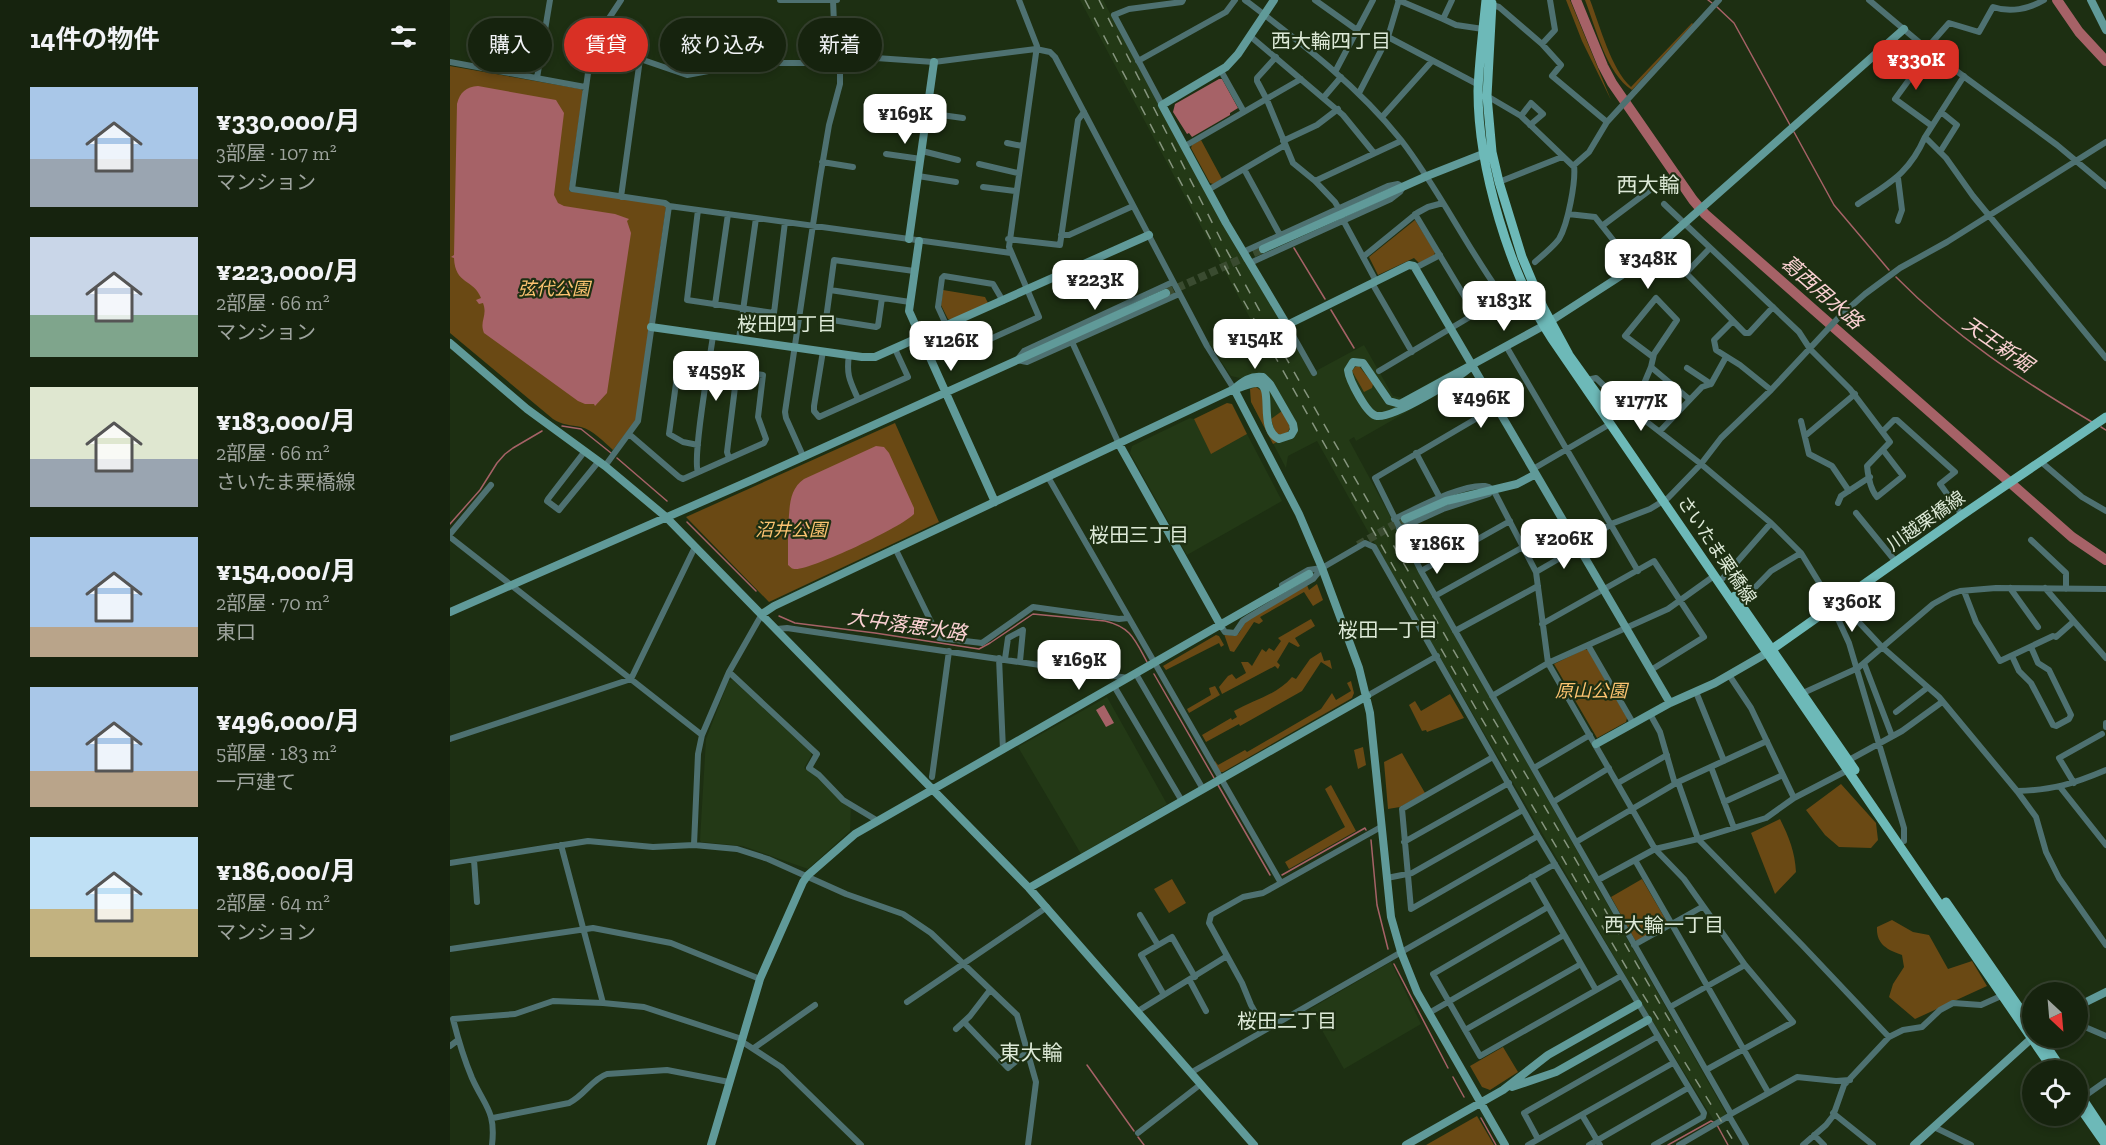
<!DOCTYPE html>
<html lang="ja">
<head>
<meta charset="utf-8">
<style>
  :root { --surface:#16230e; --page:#232f1c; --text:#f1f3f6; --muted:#9ea49e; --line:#35402e; --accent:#d93025 }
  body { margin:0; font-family:"Zilla Slab","Noto Sans JP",serif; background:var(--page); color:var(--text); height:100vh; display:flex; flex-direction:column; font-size:22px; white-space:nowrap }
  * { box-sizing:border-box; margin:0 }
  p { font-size:20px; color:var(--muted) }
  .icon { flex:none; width:33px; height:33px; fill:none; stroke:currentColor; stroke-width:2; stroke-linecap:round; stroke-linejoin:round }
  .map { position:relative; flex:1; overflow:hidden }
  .panel { display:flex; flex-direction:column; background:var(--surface); width:450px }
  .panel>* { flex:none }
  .banner { position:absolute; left:18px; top:18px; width:570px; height:54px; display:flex; gap:12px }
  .needle { width:39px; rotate:154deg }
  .controls { position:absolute; left:1572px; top:982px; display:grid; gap:12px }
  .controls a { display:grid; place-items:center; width:66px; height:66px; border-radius:50%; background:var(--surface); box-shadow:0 3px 9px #0003,0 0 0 2px var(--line); font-size:30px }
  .price { position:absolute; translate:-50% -51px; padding:0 14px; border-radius:12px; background:#fff; color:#222; font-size:20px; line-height:39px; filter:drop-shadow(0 2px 3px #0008) }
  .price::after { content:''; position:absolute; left:50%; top:36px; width:18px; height:14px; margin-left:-9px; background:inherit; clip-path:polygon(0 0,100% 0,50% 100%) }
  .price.active { background:var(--accent); color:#fff }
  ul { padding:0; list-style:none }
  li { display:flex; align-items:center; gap:18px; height:150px; padding:0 30px }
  li span { display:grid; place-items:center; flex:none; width:168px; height:120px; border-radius:0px; color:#555 }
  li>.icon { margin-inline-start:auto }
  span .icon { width:72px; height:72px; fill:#fffc; stroke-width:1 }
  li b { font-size:26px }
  h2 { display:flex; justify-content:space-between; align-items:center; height:72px; padding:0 30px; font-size:26px }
  .tag { padding:0 21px; border-radius:27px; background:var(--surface); box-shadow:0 3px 9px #0003,0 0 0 2px var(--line); font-size:21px; line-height:54px }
  .tag.active { background:var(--accent); color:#fff }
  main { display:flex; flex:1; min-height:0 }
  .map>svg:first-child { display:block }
  .built { fill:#233916 }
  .green { fill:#6a4914 }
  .water { fill:#a66267 }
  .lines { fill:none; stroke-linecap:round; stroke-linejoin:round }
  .stream { stroke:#a66267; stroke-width:1.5 }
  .river { stroke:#a66267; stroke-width:10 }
  .secondary-tunnel { stroke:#3a4b30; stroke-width:8; stroke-dasharray:8 4; stroke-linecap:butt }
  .street { stroke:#4e7171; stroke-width:6 }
  .secondary { stroke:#609a99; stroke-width:8 }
  .primary { stroke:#6db9b8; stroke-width:9 }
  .rail { stroke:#86957e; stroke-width:1.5; stroke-dasharray:10 10; stroke-linecap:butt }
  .labels { text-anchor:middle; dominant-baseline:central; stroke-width:4.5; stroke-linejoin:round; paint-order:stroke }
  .park-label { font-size:18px; font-style:italic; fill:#fcc371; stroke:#1d2f12 }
  .street-label { font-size:18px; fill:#dde9d7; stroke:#1d2f12 }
  .neighbourhood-label { font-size:20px; fill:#dde9d7; stroke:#1d2f12 }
  .water-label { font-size:20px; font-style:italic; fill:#fbd1d3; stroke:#1d2f12 }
  .quarter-label { font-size:21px; fill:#dde9d7; stroke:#1d2f12 }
</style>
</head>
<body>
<main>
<section class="panel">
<h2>14件の物件<svg class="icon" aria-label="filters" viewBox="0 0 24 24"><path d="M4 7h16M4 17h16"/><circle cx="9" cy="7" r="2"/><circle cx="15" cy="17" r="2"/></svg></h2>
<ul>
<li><span style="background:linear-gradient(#a9c7e8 60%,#9aa5b1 0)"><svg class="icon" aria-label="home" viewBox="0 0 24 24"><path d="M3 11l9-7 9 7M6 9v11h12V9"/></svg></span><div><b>¥330,000/月</b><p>3部屋 · 107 m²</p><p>マンション</p></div></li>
<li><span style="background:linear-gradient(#c9d6e8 65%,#7fa58c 0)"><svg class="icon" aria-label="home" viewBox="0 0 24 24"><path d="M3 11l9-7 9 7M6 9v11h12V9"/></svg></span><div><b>¥223,000/月</b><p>2部屋 · 66 m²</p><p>マンション</p></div></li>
<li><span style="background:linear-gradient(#dfe7d0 60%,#9aa5b1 0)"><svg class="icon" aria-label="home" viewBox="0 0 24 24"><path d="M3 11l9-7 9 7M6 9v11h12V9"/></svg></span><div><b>¥183,000/月</b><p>2部屋 · 66 m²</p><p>さいたま栗橋線</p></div></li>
<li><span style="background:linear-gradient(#a9c7e8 75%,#b9a48a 0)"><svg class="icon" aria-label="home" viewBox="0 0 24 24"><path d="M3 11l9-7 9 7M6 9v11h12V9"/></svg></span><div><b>¥154,000/月</b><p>2部屋 · 70 m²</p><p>東口</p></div></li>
<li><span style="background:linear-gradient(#a9c7e8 70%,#b9a48a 0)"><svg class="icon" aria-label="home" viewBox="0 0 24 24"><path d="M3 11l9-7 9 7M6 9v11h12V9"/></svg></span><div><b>¥496,000/月</b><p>5部屋 · 183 m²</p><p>一戸建て</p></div></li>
<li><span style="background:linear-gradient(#bfe0f5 60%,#c2b280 0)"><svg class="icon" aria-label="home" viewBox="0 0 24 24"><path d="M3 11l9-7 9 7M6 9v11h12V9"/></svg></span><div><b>¥186,000/月</b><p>2部屋 · 64 m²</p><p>マンション</p></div></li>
</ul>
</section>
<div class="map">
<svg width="1656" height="1145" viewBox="0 0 1656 1145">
  <rect width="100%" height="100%" fill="#1d2f12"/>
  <path class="built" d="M630,0H653L779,236L862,373L914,345L943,396L953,398L1005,368L1011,381L906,441L904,437L899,440L1009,643L1277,1115L1267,1122L1263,1119L1190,1001L952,592L867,441L838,456L836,468L801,402L800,389L794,379L781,376L758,342L801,320Z
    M740,418L744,419L761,453L797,434L832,501L737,555L680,453L682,446Z
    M279,680H283L361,752V756L354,768L366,775L401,807L400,831L358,869L293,846L251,842L250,840L256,739Z
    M657,697L717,804L631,854L568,747Z
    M941,962L971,1024L894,1069L860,1009Z"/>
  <path class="green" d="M1116,0H1120L1161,100L1132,41Z
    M1135,0H1140C1150,26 1161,69 1181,87L1242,23L1243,24L1182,90C1156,73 1146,28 1135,0Z
    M0,66L131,89L133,91L119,191L215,205L216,207L186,420L163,450C154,442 143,430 131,427C121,425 112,425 103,419L0,333Z
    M751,140L772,179L763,184L760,183L741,148L742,145Z
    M965,220L985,252L984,256L969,263L964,258L928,275L919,257Z
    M493,290L535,297L538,303L501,320L498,319L491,305Z
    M909,366L923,384L922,388L914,392L902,371L905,367Z
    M806,387L813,392C813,409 811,431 827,442L823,444L801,402L800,389Z
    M777,403L782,404L797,434L761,454L744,419Z
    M832,411L840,427L838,432L830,435L825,432L821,419Z
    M445,423L489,522L319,602L236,517Z
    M867,584L873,600L863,606L854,592L810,617L813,621L809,624L804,622L784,652L780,651L774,634L785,636L789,633L796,621L857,585L859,590Z
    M861,619L865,626L845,638L850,646L848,647L839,642L827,662L830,665L828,669L825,666L772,694L769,687L778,676L782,674L786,679L796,673L791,662H798L802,666L812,649L816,652L819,648L824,651L831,641L828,638Z
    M766,635L769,636L774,645L771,647L769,643L716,670L713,666Z
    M1135,649L1138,650L1177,718L1176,722L1147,738L1104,664Z
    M871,652L874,661L880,660L882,669L871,662L852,691L790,726L789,724L756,742L752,735L781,718L782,720L787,717L784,711C803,700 827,695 842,677L846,679L860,659Z
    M901,681L904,693L902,698L773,772H769L764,763L765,761L768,765L795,750L797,752L871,709L882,693L886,700L901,691L897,683Z
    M765,686L770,695L739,713L737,709L761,695L759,688Z
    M1000,694L1014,718L977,732L976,730L972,731L959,705L965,701L971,711Z
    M913,747L916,765L908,769L904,750Z
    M952,753L975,793L950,807L938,809L934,762Z
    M1391,784L1426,823L1428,840L1421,848L1389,847L1375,835L1356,810Z
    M881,785L906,831L839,869L835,862L895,827L875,789Z
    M1330,819C1339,837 1345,852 1346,872L1325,894L1301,833Z
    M722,879L736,903L719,913L704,889Z
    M1192,879L1217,922L1216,925L1188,941L1185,940L1161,897Z
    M1442,920L1463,932L1479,935L1498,969L1522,961L1537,986L1465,1019L1439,997L1443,984L1454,967L1452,955C1437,950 1426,944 1427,927Z
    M1053,1047L1068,1072L1040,1090L1032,1087L1020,1066Z
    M1027,1116L1044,1145H976Z"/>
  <path class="water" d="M769,79H772L788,108L780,113V115L742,137L739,133L737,134L723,112L725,104Z
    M28,86L106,100L114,113L104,195L108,203L114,206L165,214L179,219L177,221L181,233L157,393L145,406L144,404H135L128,401L34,333C29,321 38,316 33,303L29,304L26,300L31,298C24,279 5,285 4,258L1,257L4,255L7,104C10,92 16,87 28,86Z
    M426,446L434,447L439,453L464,508V514C452,527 363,569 346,569C341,569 342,568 338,565V536H334V527H338C340,509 338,490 354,479Z
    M654,705L664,723L656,727L646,710Z"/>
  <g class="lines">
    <path class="stream" d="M1258,0L1262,3
      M1267,7L1284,23L1340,125
      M1344,132L1384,205L1439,270
      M844,248L875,299
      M1446,277C1504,336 1571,380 1642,422
      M881,310L904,348
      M112,426L131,429L161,453
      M1651,427L1656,430
      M167,458L217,501
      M237,522L306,591
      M0,524L30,490L47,463L55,454L63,448L92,431
      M329,616L345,623L425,633L529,649L540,643L583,614L655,621C681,627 685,640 697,662
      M704,674L764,778
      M768,785L820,875
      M921,840L927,905L938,949
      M832,875L915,828L916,830
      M944,964L998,1068
      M637,1065L684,1131
      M1003,1077L1014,1097
      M1031,1118L1046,1145
      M1267,1125L1278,1145
      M688,1137L694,1145
      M1218,1145L1261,1121L1263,1122"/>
    <path class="river" d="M1126,0L1153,66L1162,83L1243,200L1255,214L1622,537L1656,560
      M1607,0L1629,32L1656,61"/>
    <path class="secondary-tunnel" d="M716,293L813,249
      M908,545L954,519"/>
    <path class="street" d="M171,0L142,44L122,189L215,203L219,206L561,253
      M330,0H387
      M795,0C850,42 907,85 951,140C988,188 1015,244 1050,293V299L929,371
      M865,0L907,30
      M948,0L993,19L1002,0
      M1419,0L1482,53L1607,145L1656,186
      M1042,5L1049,7L1092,44L1111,65L1102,76L1157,122
      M993,19L1006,25L1033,29
      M800,36L893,115L924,153
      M147,37L161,49L237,75L301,63H367L426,58L484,62L586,49L600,52L605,57L757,346L784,389
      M938,37L1029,85
      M1092,44L1105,30L1100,0
      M1477,48L1499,23L1529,32L1543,7C1560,13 1579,9 1594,0
      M1480,51L1445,99L1482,126
      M826,57L807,78V81L817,100L843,163L865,181L885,202L889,209
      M688,61L776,12L785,0
      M0,62L135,87
      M771,71L794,112
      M885,72L923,0
      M1514,76L1475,137L1496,158L1523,196L1656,358
      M87,78L100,0
      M909,93L938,37L949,0
      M1037,96L1071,116L1123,166L1139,152L1157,122L1269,0
      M874,97L891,77
      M712,105L664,15L679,9L732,2L733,0
      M477,113L513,118
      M1071,116L1081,103L1093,114L1080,125
      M932,117L982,61
      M833,141L867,125L888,109
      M557,143L572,146
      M735,146L851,79
      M472,151L508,160
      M1490,152L1507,125L1491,112
      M436,154L471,159
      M372,162L403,167
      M529,164L568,173
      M794,169L830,235
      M468,176L506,182
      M865,181L951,141
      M1049,182L1112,157
      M533,187L565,191
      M758,190L835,145
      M171,197L190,59
      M1214,204L1349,332L1360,349L1400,389L1440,442L1417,466C1418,476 1421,490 1427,497L1453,476L1433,450
      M1408,204C1439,183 1459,174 1475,137
      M248,210L237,300L324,313L335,222
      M965,214L1025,314
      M1118,214L1145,217L1171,250L1175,273
      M893,220L926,281
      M1448,221L1452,210L1448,178
      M1152,226L1200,190
      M611,235H619L683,206
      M558,239L610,245L628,120L634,112
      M1259,249L1236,273L1295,333H1299L1323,307
      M793,252L938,186L948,184L953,187L950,192L941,199L800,263
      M913,257L967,213L978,207L993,203
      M1085,262C1093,255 1103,247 1109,239C1118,224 1126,181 1124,165
      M965,268L990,255
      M723,282L574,351L567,360L577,362L729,294
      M922,283L962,352
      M380,290L460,302
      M432,298L428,326L426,327L376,319L384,260L464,271
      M553,301L543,284L494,276L492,278L488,307L509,353L589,317L559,247L587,46L569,0
      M265,305L278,214
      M1283,321L1264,340L1266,350L1290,365L1321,390
      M837,325L864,373
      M289,339L306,218
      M622,342L669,444
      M1056,346L1188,571
      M373,351L364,406V411L369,417L458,377L445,349
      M399,355C396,375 400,381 408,399
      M1201,367L1239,399
      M1237,368L1261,384
      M1137,380L1146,378L1170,401L1251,464L1321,523L1351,553L1378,597L1399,643L1454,828V841
      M1175,405L1193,386L1201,367L1204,354L1227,320L1206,298L1175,336L1203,357
      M1046,407L925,478L971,571L1281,1114L1347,1077L1386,1081L1400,1080
      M1351,421L1359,454L1382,466L1399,491
      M1210,431L1252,387L1261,384L1276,357
      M1433,431L1444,420H1447L1505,472L1490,484L1512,515
      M179,434L229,477L233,479L314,443L316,439L308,417L313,375L229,362L219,434L233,442L248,445
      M1355,436L1405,394
      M135,451L98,499L97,501L109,510L149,461
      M966,453L990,498
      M353,456L336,418L335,412L370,178L379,125L390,84V69L385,47L383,0
      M279,458L277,452L287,371
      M1590,461L1632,497L1656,511
      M155,466L188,421L219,206
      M1083,469L1160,424
      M248,472C242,458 260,358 263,336
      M598,477L831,883
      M1388,503L1391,496L1420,477
      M1406,513L1446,562
      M944,519C966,509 1011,484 1035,486C1041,487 1043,490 1046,495L1086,572L1098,663L1205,849L1234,879L1295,965L1343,1022L1256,1070
      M949,529L993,509L1039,494
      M0,534L41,485
      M0,537L252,735
      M1581,540L1616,573V589
      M445,548L489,638L532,643L583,607L669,619L678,618
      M971,571L1060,521
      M1086,572L1129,547L1161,524L1200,509L1218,498L1251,464L1271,438L1321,390L1390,316L1415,294L1450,268L1497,242L1656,142
      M1273,578L1321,523
      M832,585L858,570L872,568
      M1560,588L1588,627
      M1595,588L1656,658
      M1514,591L1526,622L1550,661L1603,636L1606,637L1623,622
      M985,596L1073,547
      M1390,602L1432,647L1489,697L1567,791L1586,817L1596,852L1609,878L1656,945
      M1290,603L1321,571L1351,553
      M773,622L771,626L775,632L785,633L793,621L799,617L863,579L872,568L915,543L924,547L1088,836L1254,1113L1253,1117L1204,1145
      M1092,624L1204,561L1254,637L1201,670
      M327,629L337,628L678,678
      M1005,631L1088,586
      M1138,645L1183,723
      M1562,656L1569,671L1581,683L1603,725L1606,726L1619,719L1621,715L1599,670L1588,663L1581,647
      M549,658L553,750
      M555,659L558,638L573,630L570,661
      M1414,663L1442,736
      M279,672L367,754L359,768L369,775L393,800L428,821
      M686,674L753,789
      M1279,675L1301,708L1344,798
      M664,686L732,801
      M1246,692L1274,761
      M1353,693L1408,668L1483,604L1501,594L1510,591L1546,588L1656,589
      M917,696L987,656
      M1042,696L1098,663L1218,609L1264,576
      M1446,712L1477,688
      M1200,714L1210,732L1225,784
      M1656,723V727
      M0,739L181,679L245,547
      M1043,757L952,809L961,909L1088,836
      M1399,760L1452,731L1492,702
      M1261,767L1284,828
      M1084,768L1140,735
      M482,777L499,651
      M1228,782L1248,839L1352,945L1439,1037
      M1168,783L1217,755
      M1624,783L1609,758L1652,734
      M1610,787L1656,845
      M1567,791C1603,790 1623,784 1656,770
      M1103,802L1159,768
      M1274,802L1333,775
      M954,842L1059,783
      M1126,842L1228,782L1317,741
      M111,845L153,1003
      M244,845L248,754L252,735L279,672L312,614
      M24,860L27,902
      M1185,860L1318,1092
      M0,863L138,841L203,847L244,845L287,849L318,859L396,894L453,914L481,933L567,1015L586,1082L578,1145
      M1081,877L1146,990
      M937,878L962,873L1073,810
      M1148,880L1205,849L1248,839L1316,818L1344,798L1398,770
      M1098,907L983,974L1030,1056L1171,976
      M690,915L708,945
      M1184,945L1252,907
      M0,949L143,928L221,943L310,979
      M740,981L756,1011
      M714,995L691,955L722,937L745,977
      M457,1002L597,907
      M1220,1007L1295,965
      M688,1011L777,956
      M979,1013L1114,935
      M514,1022L558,1068L578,1051
      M1628,1024L1656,1036
      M506,1029L520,1016L540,990
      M815,1030L801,1005L792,983L759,923L761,915L793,897L813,893L931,827
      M1015,1030L1131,964
      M291,1041L331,1067L411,1145
      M0,1046L8,1040
      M304,1048L365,1005
      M742,1072L1105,864
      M1632,1098L1656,1081
      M1383,1113L1423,1145
      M1132,1115L1150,1145
      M1280,1115L1279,1116L1296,1145
      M43,1118L119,1103C134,1096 142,1079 157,1074L217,1070L279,1082
      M1484,1127L1521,1145
      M688,1133L751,1084
      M1364,1135L1374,1145
      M1088,1139L1074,1113L1207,1037
      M42,1145C46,1111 35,1107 22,1078C14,1059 8,1039 3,1019L65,1014L103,1001L153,1003L194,1007L292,1039
      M1078,1145L1223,1063
      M1139,1145L1238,1088
      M1229,1145L1279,1116
      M1353,1145L1376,1125L1383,1116L1394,1085L1439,1037L1453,1030L1472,1027L1490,1010L1503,1003L1531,1005L1551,996"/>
    <path class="secondary" d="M824,0L788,54L776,67L712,105L776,223L837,325L959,265L964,266L1220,703L1265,683L1317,653
      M1641,0L1656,30
      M459,239L484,62
      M469,241L459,311L545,502
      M813,249L977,176L1038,152
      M201,327L412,357H425L699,235
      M0,343L77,409L155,466L216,517L579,888L804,1145
      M1022,366C1007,379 945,418 927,416C917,415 899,380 898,370L903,362L913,363L939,401L950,404L1093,326L1186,266L1454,29
      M784,389L849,514L872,568L909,668L920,713L941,917L951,952L967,992L1055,1145
      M669,444L771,626
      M955,519L996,501L1067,484L1086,474
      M0,612L304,479L716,293
      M312,614L324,606L784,389C792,382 801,375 813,377L820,384L843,424L844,430L841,435L829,439C807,429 825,386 808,383C801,382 791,388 784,389
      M1146,744L1220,703
      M579,888L917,696
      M1628,1006L1656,992
      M1062,1087L1106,1072L1198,1020
      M261,1145L310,979L353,882L358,875L405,834L859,574
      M956,1145L1053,1090L1098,1055L1188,1004
      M1464,1145L1582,1038"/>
    <path class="primary" d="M1036,0C1033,30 1029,61 1028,91C1028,168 1060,275 1102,339L1604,1071
      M1042,3L1037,96L1042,152L1049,182L1072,257L1093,307L1119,355L1152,401
      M1285,596L1405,770
      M1318,652L1512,515L1656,417
      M1496,902L1582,1026
      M1591,1038L1613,1071
      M1628,1092L1656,1134
      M1628,1105L1656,1145"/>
    <path class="rail" d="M635,0L783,282L943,566L1176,967L1286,1145
      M649,0L771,240L824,337L1020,679L1227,1033"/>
  </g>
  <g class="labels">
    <g class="park-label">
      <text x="104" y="289">弦代公園</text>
      <text x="341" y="530">沼井公園</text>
      <text x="1141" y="691">原山公園</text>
    </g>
    <g class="street-label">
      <text transform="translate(1476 521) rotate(-35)">川越栗橋線</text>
      <text transform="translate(1267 550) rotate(56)">さいたま栗橋線</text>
    </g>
    <g class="neighbourhood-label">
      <text x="881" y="41">西大輪四丁目</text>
      <text x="337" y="324">桜田四丁目</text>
      <text x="689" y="535">桜田三丁目</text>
      <text x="938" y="630">桜田一丁目</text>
      <text x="1214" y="925">西大輪一丁目</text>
      <text x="837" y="1021">桜田二丁目</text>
    </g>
    <g class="water-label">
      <text transform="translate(1372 292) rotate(41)">葛西用水路</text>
      <text transform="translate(1548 344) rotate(35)">天王新堀</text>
      <text transform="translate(457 625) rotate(8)">大中落悪水路</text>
    </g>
    <g class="quarter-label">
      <text x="1198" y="184">西大輪</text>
      <text x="581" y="1052">東大輪</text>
    </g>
  </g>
</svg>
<div class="controls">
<a><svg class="needle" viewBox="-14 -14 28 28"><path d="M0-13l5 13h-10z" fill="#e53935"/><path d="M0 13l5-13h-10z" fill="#9ea49e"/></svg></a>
<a><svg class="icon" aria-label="locate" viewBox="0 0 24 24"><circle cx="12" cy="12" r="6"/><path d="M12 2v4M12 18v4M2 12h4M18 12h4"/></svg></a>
</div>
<b class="price active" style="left:1466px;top:91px">¥330K</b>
<b class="price" style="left:455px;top:145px">¥169K</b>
<b class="price" style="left:1198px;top:290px">¥348K</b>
<b class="price" style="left:645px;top:311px">¥223K</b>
<b class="price" style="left:1054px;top:332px">¥183K</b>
<b class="price" style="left:805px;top:370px">¥154K</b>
<b class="price" style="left:501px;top:372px">¥126K</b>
<b class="price" style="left:266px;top:402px">¥459K</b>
<b class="price" style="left:1031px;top:429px">¥496K</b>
<b class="price" style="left:1191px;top:432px">¥177K</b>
<b class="price" style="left:1114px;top:570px">¥206K</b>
<b class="price" style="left:987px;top:575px">¥186K</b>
<b class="price" style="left:1402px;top:633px">¥360K</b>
<b class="price" style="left:629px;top:691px">¥169K</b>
<div class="banner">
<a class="tag">購入</a>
<a class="tag active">賃貸</a>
<a class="tag">絞り込み</a>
<a class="tag">新着</a>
</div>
</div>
</main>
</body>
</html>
